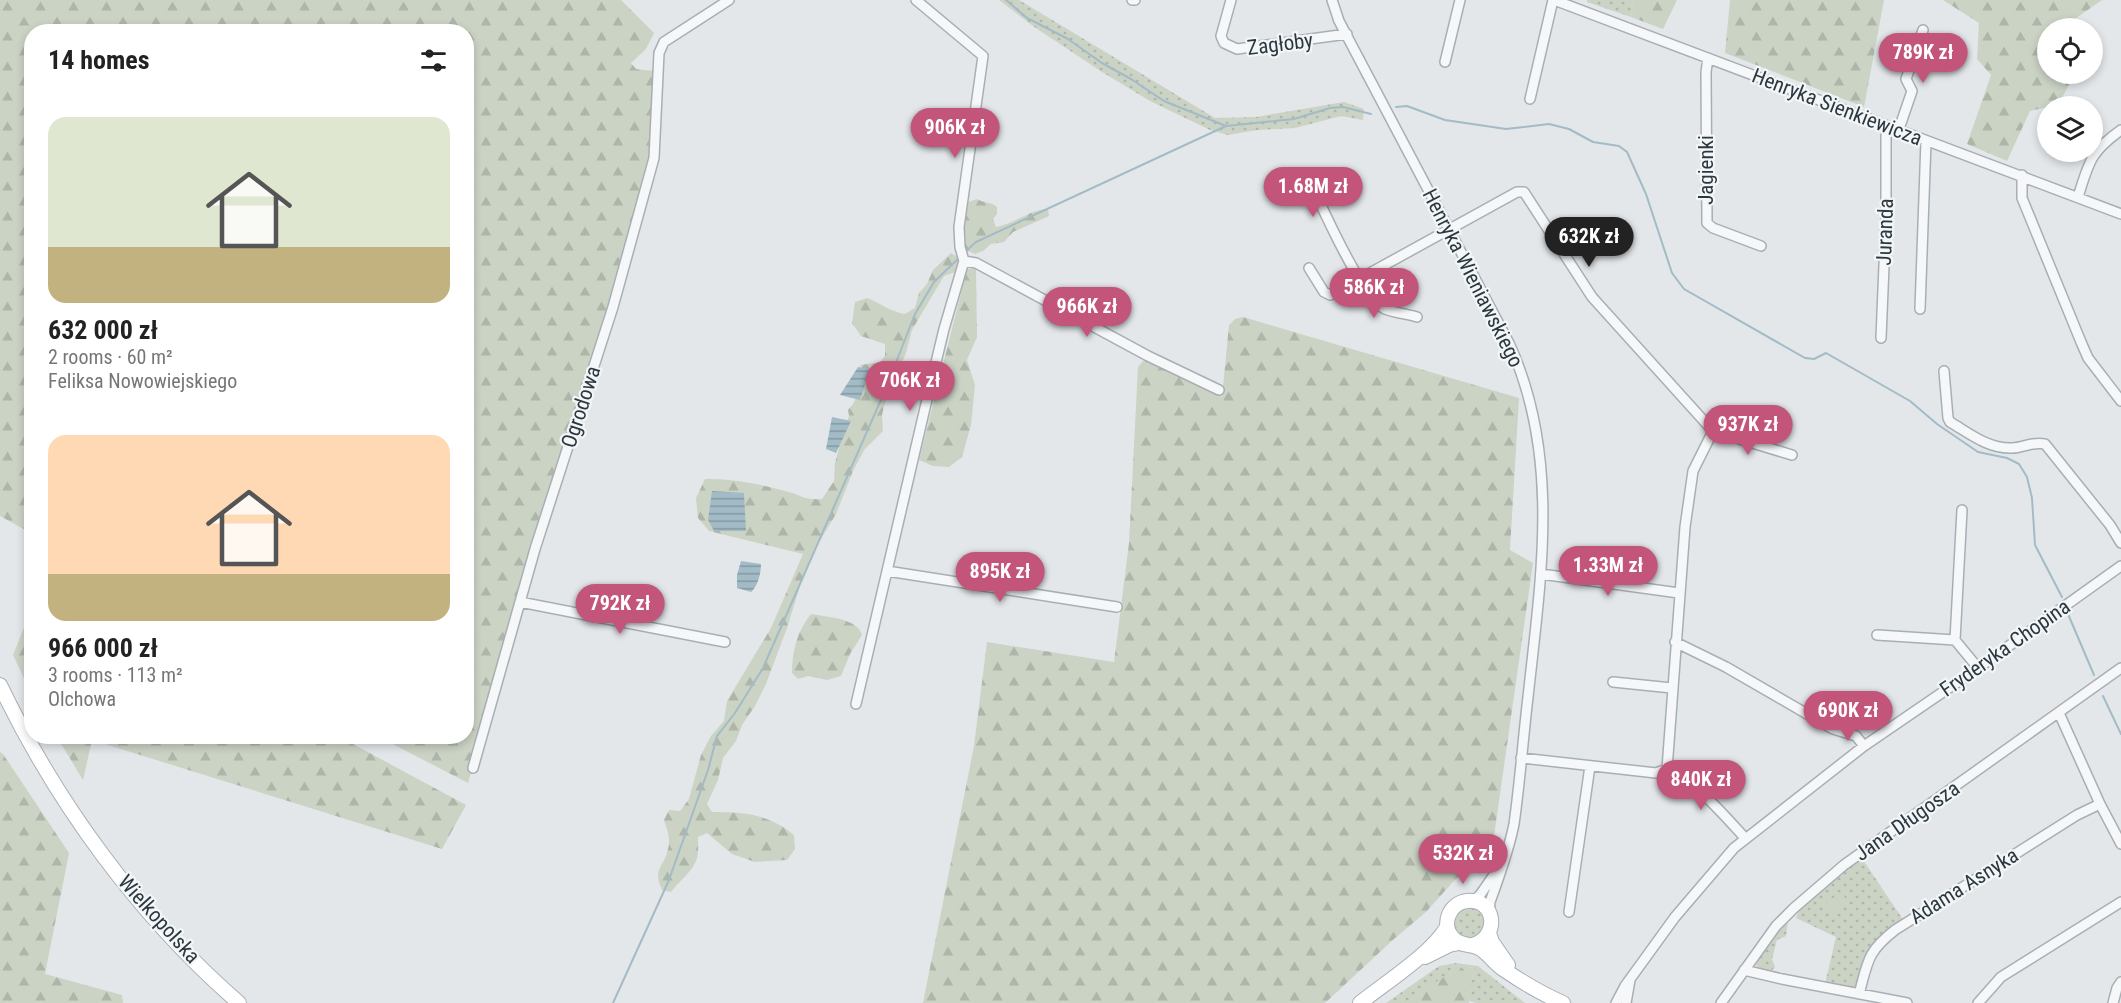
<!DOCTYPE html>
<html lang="en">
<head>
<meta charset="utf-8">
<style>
  :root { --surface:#fff; --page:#f6f6f6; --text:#222; --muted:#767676; --accent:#c3557a }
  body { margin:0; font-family:"Roboto Condensed",sans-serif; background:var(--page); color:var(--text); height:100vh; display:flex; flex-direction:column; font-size:22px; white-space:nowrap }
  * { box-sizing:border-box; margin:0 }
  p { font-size:20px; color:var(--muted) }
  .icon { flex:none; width:33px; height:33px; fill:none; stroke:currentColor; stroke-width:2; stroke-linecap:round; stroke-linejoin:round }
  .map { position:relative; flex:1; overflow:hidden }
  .side { position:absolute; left:24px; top:24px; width:450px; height:720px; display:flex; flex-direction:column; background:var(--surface); border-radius:24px; box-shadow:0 3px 9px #0003 }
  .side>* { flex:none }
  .fabs { position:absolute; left:2037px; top:18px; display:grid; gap:12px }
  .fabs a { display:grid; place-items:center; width:66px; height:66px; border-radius:50%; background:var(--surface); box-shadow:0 3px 9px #0003; font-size:30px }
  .price { position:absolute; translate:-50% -51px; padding:0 14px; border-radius:21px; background:var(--accent); color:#fff; font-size:20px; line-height:39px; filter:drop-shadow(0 2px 3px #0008) }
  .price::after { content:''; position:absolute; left:50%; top:36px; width:18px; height:14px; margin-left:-9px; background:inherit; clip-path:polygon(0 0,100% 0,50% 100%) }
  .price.selected { background:#222; color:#fff }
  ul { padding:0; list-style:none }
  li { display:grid; align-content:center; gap:12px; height:318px; padding:0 24px }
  li span { display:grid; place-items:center; height:186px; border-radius:18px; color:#555 }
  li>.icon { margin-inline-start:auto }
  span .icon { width:108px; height:108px; fill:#fffc; stroke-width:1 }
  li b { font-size:26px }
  h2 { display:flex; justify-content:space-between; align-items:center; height:72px; padding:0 24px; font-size:26px }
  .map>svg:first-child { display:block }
  .grass { fill:url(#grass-dots) }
  .forest { fill:url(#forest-firs) }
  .pitch { fill:#cbd3c5 }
  .water { fill:url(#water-rules) }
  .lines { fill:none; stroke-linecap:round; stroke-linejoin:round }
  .stream { stroke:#a2bbc6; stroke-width:2 }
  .street-casing { stroke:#a8afb4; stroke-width:12 }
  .secondary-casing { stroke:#a8afb4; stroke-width:16 }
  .street { stroke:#f6f7f9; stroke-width:9 }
  .secondary { stroke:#fff; stroke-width:14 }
  .labels { text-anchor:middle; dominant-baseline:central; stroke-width:4.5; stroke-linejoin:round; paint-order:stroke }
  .street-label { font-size:21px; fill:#2c3841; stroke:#f3f6f7 }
</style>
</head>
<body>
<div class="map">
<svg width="2121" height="1003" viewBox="0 0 2121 1003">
  <defs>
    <pattern id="grass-dots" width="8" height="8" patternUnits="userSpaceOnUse" patternTransform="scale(1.5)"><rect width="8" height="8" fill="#cbd3c5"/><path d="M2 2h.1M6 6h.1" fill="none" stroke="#aeb6aa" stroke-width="1.8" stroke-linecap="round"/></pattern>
    <pattern id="forest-firs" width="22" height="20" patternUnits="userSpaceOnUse" patternTransform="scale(1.5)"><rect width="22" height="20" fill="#cbd3c5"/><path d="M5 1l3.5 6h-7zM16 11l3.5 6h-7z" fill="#aeb6aa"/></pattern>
    <pattern id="water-rules" width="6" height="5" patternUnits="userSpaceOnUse" patternTransform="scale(1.5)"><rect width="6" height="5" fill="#a2bbc6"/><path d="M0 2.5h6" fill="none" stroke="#8499a2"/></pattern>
  </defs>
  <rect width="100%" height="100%" fill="#e3e7ea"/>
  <path class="grass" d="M999,0H1019L1215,118L1256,117L1344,102L1364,109L1363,120L1341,116L1295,128L1257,130L1228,135L1210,130L1150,101L1102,72L1033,26Z
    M1587,0H1634L1631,17L1587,2Z
    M1861,857L1904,921L1876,940L1861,990L1825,984L1836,937L1796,918L1801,905Z
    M1453 923a16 16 0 1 1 32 0a16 16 0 1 1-32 0Z
    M1788,921L1786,936L1777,940L1772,959L1775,967C1770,973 1766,973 1758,971L1755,959Z
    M1456,963L1478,966L1525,1003H1476L1469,1001L1474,967C1453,969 1423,990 1407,1003H1386L1439,966Z"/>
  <path class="forest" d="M0,0H621L654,33L646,49L631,63L636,69L654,71L652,157L595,355L468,783L379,737L466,736V32H32L31,533L0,516Z
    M1634,0H1677L1663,29L1631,17Z
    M1730,0H1884L1864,107L1725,53Z
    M1943,0H2102L2062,28H2048V74H2075L2058,105L2030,111L2007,161L1967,144L1991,75L1977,59L1979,23Z
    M977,199C983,203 992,202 997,207V213L993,219L996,227C1015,224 1030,209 1048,209L1049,216L1013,232L1004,242L991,244L983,251L975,254L966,250L962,241L968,202Z
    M951,253L960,258L958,271L944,276L912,330L905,356L889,386L882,415L883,431L864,450L853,471L836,514L815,549L801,583L787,628L766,684L755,706L742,725L736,741L723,758L718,780L707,804L712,812C743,812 769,814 794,835L795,849L787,860L755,862L732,854L707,833L698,837C698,844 699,854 696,861C691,873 679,881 671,892L662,890C652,868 664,868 668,849C671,839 667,829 664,820L669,810L680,811L689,799L701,755L711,736L724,721L727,701L771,628L803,554L709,531L698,518L696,498L705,479C732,478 759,484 785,491C803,495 801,500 822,499L834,481L835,463L839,448V436L844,429L849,416L848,410L853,404L865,379L860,365L880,362L885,356V344L861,336L852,323L855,302L867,298C880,303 891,312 905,314L915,308L919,293L927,284L933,270Z
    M967,269H976L977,337L967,360L975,385L971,425L962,457L949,467L933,466L919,460Z
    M1243,317L1519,398L1510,550L1533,563L1494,836L1426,912L1394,939L1325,1003H923L974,746L987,642L1114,662L1129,543L1138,367L1143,361L1149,360L1222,397L1229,325L1235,319Z
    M31,610V693L13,655Z
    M811,614C826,617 858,618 862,635L850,654L841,676L827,680L808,676L798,679L792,673C792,652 797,631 811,614Z
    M57,737H340L466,805L442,849L92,740L83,780Z
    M0,752L3,754L69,853L45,974L122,995L123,1003H0Z
    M1474,967L1469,1003H1407C1423,989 1453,968 1474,967Z"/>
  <path class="pitch" d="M1841,892L1847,900L1830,914L1823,905Z"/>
  <path class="water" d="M858,367L870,369L860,400L840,395Z
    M832,417L851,421L836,453L826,449Z
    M712,491L744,493L746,531H714L708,520Z
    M741,561L761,564C761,573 758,586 751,592L737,588V575Z"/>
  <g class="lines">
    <path class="stream" d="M1006,0L1027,18L1068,39L1102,63L1131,79L1164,101L1226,126L1294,119L1330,108L1343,107L1371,114
      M1396,107L1407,106L1445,120L1506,129L1549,124L1569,129L1593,142L1619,146L1627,152L1646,194L1672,273L1684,289L1805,358L1814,359L1826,353L1910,401L1937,424L1978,452L2007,458L2019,464L2027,477L2032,498L2035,545L2062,597
      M964,253L976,242L1226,126
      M2068,614L2094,675
      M2103,696L2121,734
      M613,1003L669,880L708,770L717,736L735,713L763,668L884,393L915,314L934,282L960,257"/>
    <g class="street-casing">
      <path id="street" d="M916,0L983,56L959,227L960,247L964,261
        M1132,0H1135
        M1231,0L1221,36L1224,43L1237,49L1347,34
        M1332,0L1339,21L1509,343C1561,456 1541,577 1528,697C1523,739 1520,782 1514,824C1509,850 1499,877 1490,902L1489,913
        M1554,0L2121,214
        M1708,58L1706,72L1707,223L1713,228L1761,246
        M1445,62L1460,0
        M1530,99L1553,0
        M1899,129L1912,91L1906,79L1923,30
        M1344,175L1315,192C1326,216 1364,300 1385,309C1395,313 1407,314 1417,317
        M2022,175V198L2081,342L2088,358L2121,401
        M2078,197C2089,162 2090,152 2121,130
        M964,261L976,263L1148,356L1219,390
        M1309,268L1324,292L1330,295L1517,192H1524L1592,297L1713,431L1792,455
        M1920,309L1926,141
        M1881,338L1886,217V136L1889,126
        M1944,371L1948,418L1950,422C1969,433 1988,449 2012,448C2023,448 2033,441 2045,444L2110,525L2121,543
        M887,571L1117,607
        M1541,574L1679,593
        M520,602L725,642
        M1877,635L1955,640L1962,510
        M1955,640L1978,668
        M1675,642L1726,667L1833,729L1856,736L1864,746
        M1613,682L1672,688
        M856,704L925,408L944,329L964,261
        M2059,713L2100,804L2121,844
        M1521,758L1656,773L1667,769C1698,784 1722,813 1745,838
        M473,768L535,549L613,307L654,158L659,53L664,42L729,0
        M1667,769L1685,527L1693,471L1713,431
        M1473,901L1480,895L1498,869
        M1569,912L1590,766
        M1744,970L1782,979L1907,1003
        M1859,994C1868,961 1867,952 1895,930L2077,815L2100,804
        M1616,1003L1625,986L1675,917L1734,848L1864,746L1978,668L2121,566
        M1626,1003L1630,980
        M1721,1003L1776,926L1794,908L1844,865L2121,668
        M1978,1003L2001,977L2121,902
        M2113,1003L2117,988L2121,982"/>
    </g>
    <g class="secondary-casing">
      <path id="secondary" d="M0,685C57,804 139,916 239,1003
        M1489,933L1492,942L1508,965
        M1473,945C1501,936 1495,898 1467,901C1449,903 1440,926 1454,939C1461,946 1471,944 1479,948C1488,953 1494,963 1503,969C1522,982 1542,994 1563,1003
        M1425,957L1449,945L1459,943
        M1360,1003C1385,983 1431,954 1447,927"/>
    </g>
    <use href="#street" class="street"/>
    <use href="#secondary" class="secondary"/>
  </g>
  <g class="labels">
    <g class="street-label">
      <text transform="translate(1280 44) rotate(-7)">Zagłoby</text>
      <text transform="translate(1837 107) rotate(21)">Henryka Sienkiewicza</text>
      <text transform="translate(1706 170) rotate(-90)">Jagienki</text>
      <text transform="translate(1885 232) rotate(-88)">Juranda</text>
      <text transform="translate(1473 278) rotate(63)">Henryka Wieniawskiego</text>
      <text transform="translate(581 407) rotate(-72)">Ogrodowa</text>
      <text transform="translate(2005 648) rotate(-35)">Fryderyka Chopina</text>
      <text transform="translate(1907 821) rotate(-35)">Jana Długosza</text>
      <text transform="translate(1964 886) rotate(-32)">Adama Asnyka</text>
      <text transform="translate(159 919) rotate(48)">Wielkopolska</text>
    </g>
  </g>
</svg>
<div class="fabs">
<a><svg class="icon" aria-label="locate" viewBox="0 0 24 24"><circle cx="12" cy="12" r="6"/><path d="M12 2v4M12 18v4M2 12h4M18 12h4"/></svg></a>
<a><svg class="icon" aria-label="layers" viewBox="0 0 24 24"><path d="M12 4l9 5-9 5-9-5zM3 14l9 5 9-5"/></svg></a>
</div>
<b class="price" style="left:1923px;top:84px">789K zł</b>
<b class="price" style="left:955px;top:159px">906K zł</b>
<b class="price" style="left:1313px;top:218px">1.68M zł</b>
<b class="price selected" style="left:1589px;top:268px">632K zł</b>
<b class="price" style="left:1374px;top:319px">586K zł</b>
<b class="price" style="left:1087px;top:338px">966K zł</b>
<b class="price" style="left:910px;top:412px">706K zł</b>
<b class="price" style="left:1748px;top:456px">937K zł</b>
<b class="price" style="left:1608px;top:597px">1.33M zł</b>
<b class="price" style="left:1000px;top:603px">895K zł</b>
<b class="price" style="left:620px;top:635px">792K zł</b>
<b class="price" style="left:1848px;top:742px">690K zł</b>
<b class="price" style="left:1701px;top:811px">840K zł</b>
<b class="price" style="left:1463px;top:885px">532K zł</b>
<section class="side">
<h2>14 homes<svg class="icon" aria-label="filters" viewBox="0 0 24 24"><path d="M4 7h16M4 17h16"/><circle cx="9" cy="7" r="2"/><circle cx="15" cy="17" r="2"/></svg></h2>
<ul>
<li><span style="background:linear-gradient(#dfe7d0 70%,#c2b280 0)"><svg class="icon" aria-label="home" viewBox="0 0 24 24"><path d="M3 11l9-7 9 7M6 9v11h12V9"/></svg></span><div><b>632 000 zł</b><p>2 rooms · 60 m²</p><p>Feliksa Nowowiejskiego</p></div></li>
<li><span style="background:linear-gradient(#ffd9b3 75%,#c2b280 0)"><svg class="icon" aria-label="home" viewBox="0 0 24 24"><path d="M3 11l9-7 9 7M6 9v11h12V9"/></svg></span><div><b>966 000 zł</b><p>3 rooms · 113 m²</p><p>Olchowa</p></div></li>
</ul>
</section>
</div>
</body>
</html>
